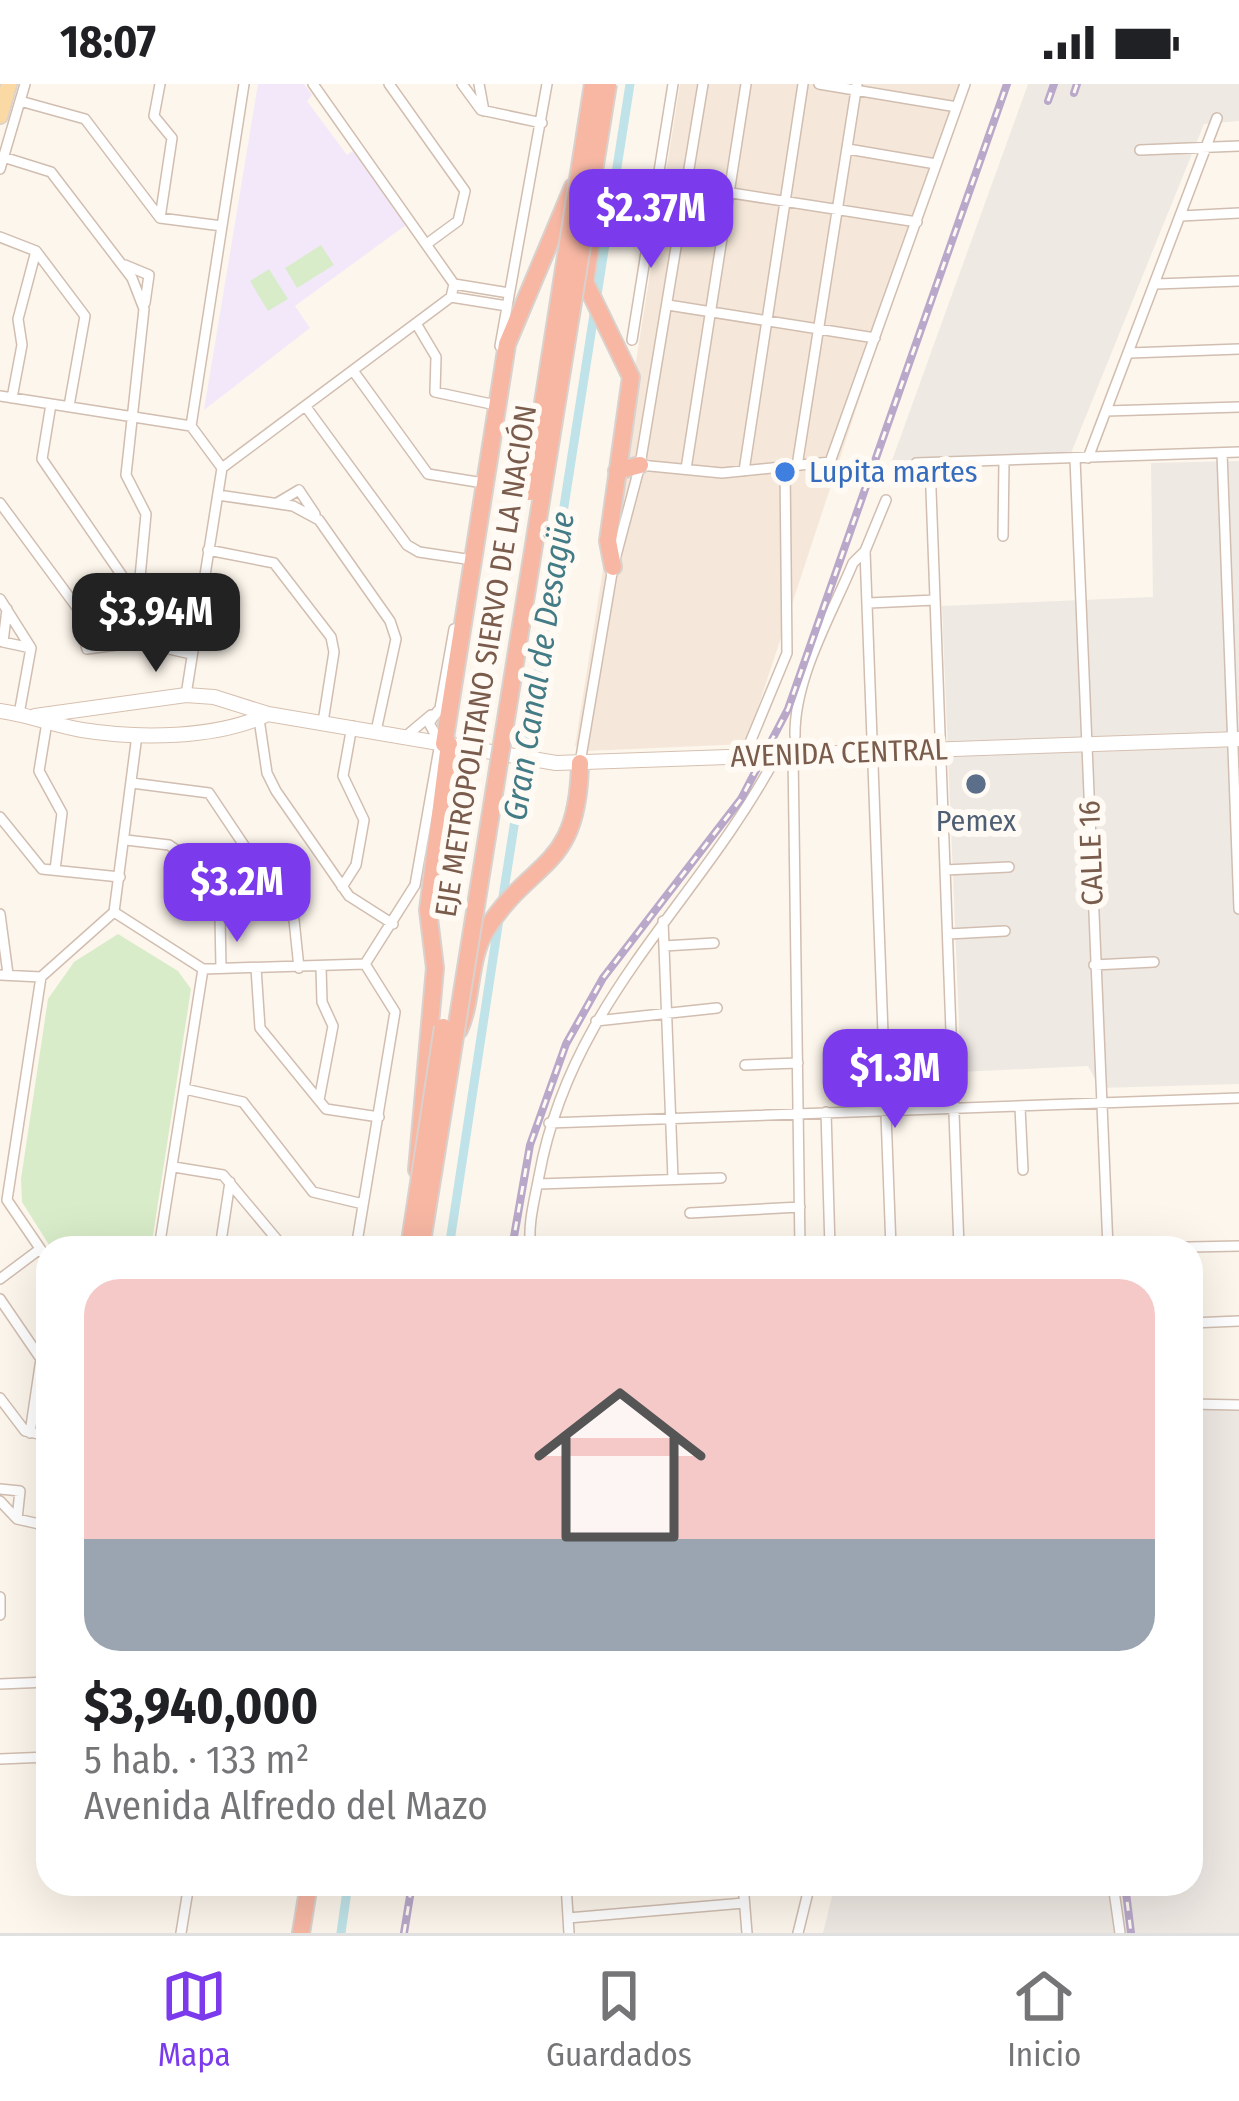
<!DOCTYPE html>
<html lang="es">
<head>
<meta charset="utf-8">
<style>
  :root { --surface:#fff; --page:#f2f2f2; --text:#202124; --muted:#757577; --line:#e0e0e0; --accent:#7c3aed }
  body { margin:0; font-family:"Fira Sans Condensed",sans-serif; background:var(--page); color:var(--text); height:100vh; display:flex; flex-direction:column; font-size:45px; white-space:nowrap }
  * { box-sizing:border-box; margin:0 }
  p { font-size:39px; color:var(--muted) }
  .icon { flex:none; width:66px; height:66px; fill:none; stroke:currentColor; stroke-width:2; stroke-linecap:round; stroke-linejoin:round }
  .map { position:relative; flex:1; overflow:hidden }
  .panel { position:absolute; left:36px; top:1152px; width:1167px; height:660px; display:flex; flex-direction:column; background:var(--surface); border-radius:36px; box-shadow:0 12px 48px #0002 }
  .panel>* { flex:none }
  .price { position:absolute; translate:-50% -102px; padding:0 27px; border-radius:24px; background:var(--accent); color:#fff; font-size:39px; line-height:78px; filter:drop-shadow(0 3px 6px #0008) }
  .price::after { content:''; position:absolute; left:50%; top:72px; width:36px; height:27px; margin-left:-18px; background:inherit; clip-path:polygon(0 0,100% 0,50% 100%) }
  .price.current { background:#222; color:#fff }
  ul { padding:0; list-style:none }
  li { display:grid; align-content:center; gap:24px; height:636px; padding:0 48px }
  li+li { border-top:3px solid var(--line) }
  li span { display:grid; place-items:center; height:372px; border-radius:36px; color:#555 }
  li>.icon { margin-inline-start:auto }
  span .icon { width:216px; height:216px; fill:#fffc; stroke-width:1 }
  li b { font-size:51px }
  .status { display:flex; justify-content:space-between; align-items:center; height:84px; padding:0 60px; background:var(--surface); direction:ltr }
  .status svg { height:33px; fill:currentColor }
  .dock { display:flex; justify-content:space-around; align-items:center; height:168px; border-top:3px solid var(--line); background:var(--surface); font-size:33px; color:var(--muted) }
  .dock a { display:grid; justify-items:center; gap:6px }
  .dock .current { color:var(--accent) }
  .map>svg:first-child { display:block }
  .residential { fill:#f5e8da }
  .industrial { fill:#efe9e4 }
  .education { fill:#f3e8fa }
  .green { fill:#d8ecc9 }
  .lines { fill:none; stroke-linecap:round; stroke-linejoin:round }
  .canal { stroke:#bfe3e8; stroke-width:9 }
  .street-casing { stroke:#d1beb0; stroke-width:12 }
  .secondary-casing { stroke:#d6c0b0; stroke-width:16 }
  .primary-casing { stroke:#dad1cd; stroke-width:18 }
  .highway-casing { stroke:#dad1cd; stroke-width:20 }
  .street { stroke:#fff; stroke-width:9 }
  .secondary { stroke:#fff; stroke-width:14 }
  .primary { stroke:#fbd9a5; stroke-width:15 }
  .highway { stroke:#f7b7a3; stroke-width:16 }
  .rail-casing { stroke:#b9a8c9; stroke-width:8 }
  .rail { stroke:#fffaf3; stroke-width:3; stroke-dasharray:9; stroke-linecap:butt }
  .highway-bridge-casing { stroke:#dad1cd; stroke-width:20; stroke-linecap:butt }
  .highway-bridge { stroke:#f7b7a3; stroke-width:16 }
  .shop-dot { fill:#3f7fe0; stroke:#fffaf3; stroke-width:4.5 }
  .service-dot { fill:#5c6f8a; stroke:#fffaf3; stroke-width:4.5 }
  .labels { text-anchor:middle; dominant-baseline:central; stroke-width:12; stroke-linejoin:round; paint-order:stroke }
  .shop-label { font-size:30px; fill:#366cbe; stroke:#fffaf3; text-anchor:start }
  .street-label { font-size:30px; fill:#7a5c4d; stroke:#fffaf3 }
  .service-label { font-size:30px; fill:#4e5e75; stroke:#fffaf3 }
  .water-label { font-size:33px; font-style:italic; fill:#437c86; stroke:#fffaf3 }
</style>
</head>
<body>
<div class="status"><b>18:07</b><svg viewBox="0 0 49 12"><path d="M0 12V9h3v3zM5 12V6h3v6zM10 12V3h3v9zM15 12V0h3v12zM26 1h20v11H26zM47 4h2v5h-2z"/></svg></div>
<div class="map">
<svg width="1239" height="1849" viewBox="0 0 1239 1849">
  <rect width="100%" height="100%" fill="#fdf6ec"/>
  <path class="residential" d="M680,0H963L746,660L587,667L575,662Z"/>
  <path class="industrial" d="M1028,0H1239V37L1204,40L1069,374L890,382Z
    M1239,377V1000L1100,1004L1088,982L961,988L942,522L1153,513L1151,379Z
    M1191,1326H1239V1849H823L835,1800H1191Z"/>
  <path class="education" d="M258,0H304L312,11L307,17L347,71L353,67L406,141L295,222L310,244L204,326Z"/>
  <path class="green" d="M321,161L334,181L297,204L285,184Z
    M269,185L288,215L268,227L250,197Z
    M118,850L178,887L191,905L151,1164H51L22,1118L21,1095L48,915L74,878Z"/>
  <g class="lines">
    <path class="canal" d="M502,819L630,0
      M449,1164L499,835
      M341,1849L348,1800"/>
    <g class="street-casing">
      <path id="street" d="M160,0L154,32L172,54L160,134
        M313,0L454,200L451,213
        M389,0L465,107L458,137L428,159
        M462,0L481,26L542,39
        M479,0L484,27
        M819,0L957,23
        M20,17L85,35L160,134L222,142
        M848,65L936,80
        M1140,66L1239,62
        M3,73L51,88L132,194L144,225L126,391L146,430L139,504
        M0,85L25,0
        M687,102L917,138
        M1181,132L1239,129
        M0,153L36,167L85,232L69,322
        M125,181L149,191L145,219
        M454,200L509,209
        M1156,200L1239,197
        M451,213L507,222
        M668,221L875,254
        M417,241L436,273L435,308L491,320
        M632,256L673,0
        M500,262L547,0
        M1130,269L1239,265
        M354,288L428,390L477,398
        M0,312L191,342
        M12,314L22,261L18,235L36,167
        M51,320L42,375L125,496L139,504L200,512
        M306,323L407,461L419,468L466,475
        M1106,327L1239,323
        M1222,369L1239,825
        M1088,374L1217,34
        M1075,375L1108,1164
        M916,379L1239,368
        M930,379L959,1164
        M640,381L722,389L830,378L965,0
        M797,382L857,0
        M222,384L451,213
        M686,385L746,0
        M744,387L803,0
        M218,411L293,422L319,436L390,537L396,555L376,647
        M0,419L95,548L191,570
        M277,419L299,406L315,430
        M1003,452L1004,377
        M208,466L274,479L331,553L334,568L323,638
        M865,467L891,1164
        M0,515L31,564L19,630
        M869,519L935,516
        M7,525L3,558L31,564
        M78,531L87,565L124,560
        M186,611L222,384L191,342L244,0
        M259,635L267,689L276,707L349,812L393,840
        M47,638L39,687L62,729L55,786
        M406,652L431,631
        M795,652C794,594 831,532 853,479L865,467L886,416
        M793,670L800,1164
        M744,673L787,569L785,384
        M580,679L613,483L640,381L703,0
        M132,699L209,709L294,836L299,884
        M0,733L42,785L120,793
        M126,756L169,761L182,770L220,832L221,884
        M945,786L1009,783
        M342,803L356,781L364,736L343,692L352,642
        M114,828L203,885L365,880
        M0,830L8,890
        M663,837L673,1095
        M948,850L1005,847
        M664,862L714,859
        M365,880L415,801L440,659L429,639L440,624L454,545
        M1094,881L1154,878
        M256,884L260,944L326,1025L379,1033
        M0,891L41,893
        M596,937L717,924
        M745,981L798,979
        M185,1005L243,1018L313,1108L363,1120
        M319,1016L333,942L322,918L321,883
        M1020,1023L1023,1086
        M826,1028L830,1164
        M549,1039L1239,1014
        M174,1083L223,1091L284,1164
        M538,1100L721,1094
        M690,1129L800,1123
        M159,1164L203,885
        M220,1164L230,1098
        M356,1164L395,928L365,880
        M531,1164C527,1142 535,1114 539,1092C571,916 697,821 777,671
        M1142,1164L1239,1162
        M48,1176L7,1116L41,893L114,828L137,651
        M0,1195L40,1165
        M0,1215L41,1275L30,1349
        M1191,1239L1239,1237
        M0,1314L25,1347L48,1352
        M1191,1320L1239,1321
        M0,1405L20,1407L17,1435
        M0,1417L17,1435L48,1442
        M0,1513V1531
        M0,1600L48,1598
        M0,1675L48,1673
        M566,1800L569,1849
        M743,1800L747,1849
        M1113,1800L1120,1849
        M515,1804L555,1800
        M568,1834L744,1819
        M181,1849L189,1800
        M798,1849L810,1800"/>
    </g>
    <g class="secondary-casing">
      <path id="secondary" d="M0,627C29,631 54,641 82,646C138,655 216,655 268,630
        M35,632L186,611L214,613L268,630L556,679L1239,655"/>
    </g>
    <g class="primary-casing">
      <path id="primary" d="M0,32L9,0"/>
    </g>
    <g class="highway-casing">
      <path id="highway" d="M594,138L585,198L631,293L608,457L613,483
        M617,387L640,381
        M444,660L507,260L573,103
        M459,946C473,915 468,875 486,846C532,773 578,788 580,679
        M417,1086L435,884L428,826L449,660
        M301,1849L309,1800"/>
    </g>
    <use href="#street" class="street"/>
    <use href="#secondary" class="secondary"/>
    <use href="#primary" class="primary"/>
    <use href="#highway" class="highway"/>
    <g class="rail-casing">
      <path id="rail" d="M1074,9L1077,0
        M1048,17L1054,0
        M512,1164L530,1061L566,960L603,894L741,715L788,625L1007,0
        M1125,1800L1131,1849
        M404,1849L412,1800"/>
    </g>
    <use href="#rail" class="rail"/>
    <g class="highway-bridge-casing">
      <path id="highway-bridge" d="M529,408L593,0
        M409,1164L443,943
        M421,1164L608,0"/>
    </g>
    <use href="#highway-bridge" class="highway-bridge"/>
  </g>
  <circle class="shop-dot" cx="785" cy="388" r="12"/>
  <circle class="service-dot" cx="976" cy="700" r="12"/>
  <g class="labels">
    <g class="shop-label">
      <text x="809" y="388">Lupita martes</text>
    </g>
    <g class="street-label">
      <text transform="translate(486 577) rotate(-81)">EJE METROPOLITANO SIERVO DE LA NACIÓN</text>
      <text transform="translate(839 669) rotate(-2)">AVENIDA CENTRAL</text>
      <text transform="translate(1091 769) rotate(-92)">CALLE 16</text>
    </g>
    <g class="service-label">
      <text x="976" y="737">Pemex</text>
    </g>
    <g class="water-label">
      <text transform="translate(539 582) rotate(-81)">Gran Canal de Desagüe</text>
    </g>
  </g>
</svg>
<b class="price" style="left:651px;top:187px">$2.37M</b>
<b class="price current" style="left:156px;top:591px">$3.94M</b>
<b class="price" style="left:237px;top:861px">$3.2M</b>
<b class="price" style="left:895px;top:1047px">$1.3M</b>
<section class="panel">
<ul>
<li><span style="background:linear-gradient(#f6c9c9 70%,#9aa5b1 0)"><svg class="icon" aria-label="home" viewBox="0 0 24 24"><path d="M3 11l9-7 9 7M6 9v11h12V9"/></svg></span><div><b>$3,940,000</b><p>5 hab. · 133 m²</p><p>Avenida Alfredo del Mazo</p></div></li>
</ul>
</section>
</div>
<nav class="dock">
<a class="current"><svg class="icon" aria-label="map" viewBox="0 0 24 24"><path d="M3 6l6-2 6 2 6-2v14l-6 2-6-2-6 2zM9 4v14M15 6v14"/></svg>Mapa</a>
<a><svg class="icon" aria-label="saved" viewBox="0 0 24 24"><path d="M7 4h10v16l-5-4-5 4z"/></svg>Guardados</a>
<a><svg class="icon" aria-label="home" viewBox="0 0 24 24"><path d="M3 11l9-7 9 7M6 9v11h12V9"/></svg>Inicio</a>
</nav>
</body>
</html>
